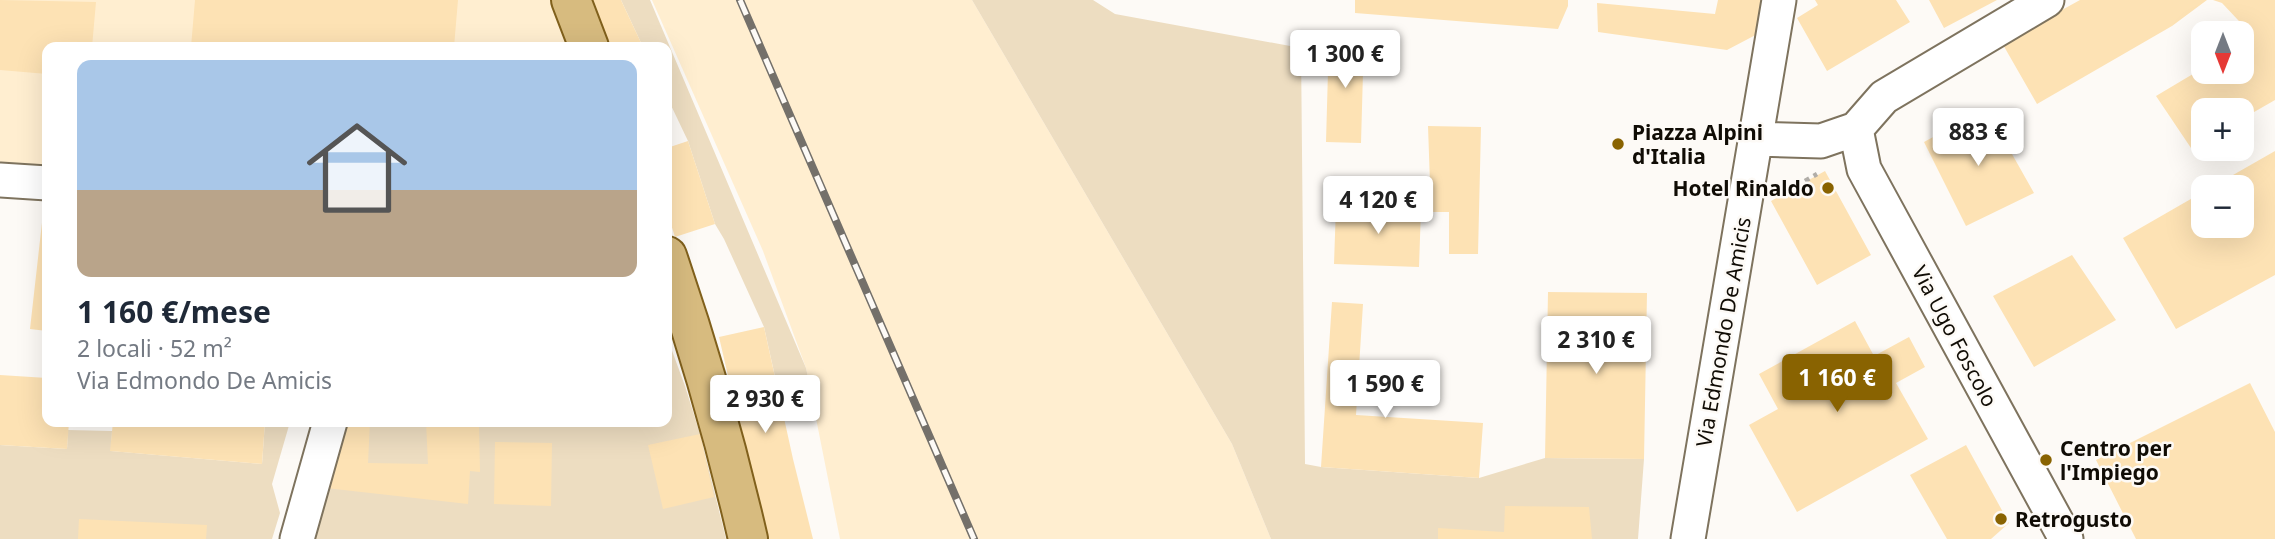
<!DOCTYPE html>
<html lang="it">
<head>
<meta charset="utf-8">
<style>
  :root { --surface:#fff; --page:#f6f6f7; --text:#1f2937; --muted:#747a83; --line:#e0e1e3; --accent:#896301 }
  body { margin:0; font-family:"Noto Sans",sans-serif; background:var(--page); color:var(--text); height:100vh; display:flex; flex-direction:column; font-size:26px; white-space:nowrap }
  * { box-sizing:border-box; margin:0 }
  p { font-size:23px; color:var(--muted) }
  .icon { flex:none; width:38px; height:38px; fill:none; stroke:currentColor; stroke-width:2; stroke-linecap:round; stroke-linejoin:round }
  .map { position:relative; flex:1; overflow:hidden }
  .details { position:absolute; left:42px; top:42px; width:630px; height:385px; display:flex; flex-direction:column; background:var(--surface); border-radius:14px; box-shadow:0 7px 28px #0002 }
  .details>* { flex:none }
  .needle { width:46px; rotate:180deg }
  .controls { position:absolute; left:2191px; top:21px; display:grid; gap:14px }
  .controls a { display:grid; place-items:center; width:63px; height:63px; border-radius:14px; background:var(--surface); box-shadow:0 7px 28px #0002; font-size:35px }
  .price { position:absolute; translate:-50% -60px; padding:0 16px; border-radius:7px; background:#fff; color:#222; font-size:23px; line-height:46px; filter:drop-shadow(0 2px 4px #0008) }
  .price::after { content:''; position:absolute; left:50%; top:42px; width:21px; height:16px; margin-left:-10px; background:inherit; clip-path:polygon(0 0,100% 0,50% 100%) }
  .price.on { background:var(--accent); color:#fff }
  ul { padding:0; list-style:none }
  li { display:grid; align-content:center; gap:14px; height:371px; padding:0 35px }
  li+li { border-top:2px solid var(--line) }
  li span { display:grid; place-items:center; height:217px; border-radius:14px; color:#555 }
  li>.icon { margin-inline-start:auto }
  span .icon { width:126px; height:126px; fill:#fffc; stroke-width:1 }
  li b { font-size:30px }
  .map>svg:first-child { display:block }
  .built { fill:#ffeed0 }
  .green { fill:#edddc1 }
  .building { fill:#fde2b4 }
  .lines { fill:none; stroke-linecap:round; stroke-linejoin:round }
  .minor-casing { stroke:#7e735e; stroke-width:37 }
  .major-casing { stroke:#80601c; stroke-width:42 }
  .path { stroke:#b1ada8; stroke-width:4.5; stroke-dasharray:5 5; stroke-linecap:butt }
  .minor { stroke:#fff; stroke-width:33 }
  .major { stroke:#d7bb7f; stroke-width:38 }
  .rail-casing { stroke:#74706a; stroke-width:8 }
  .rail { stroke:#fdfaf6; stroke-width:5; stroke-dasharray:16; stroke-linecap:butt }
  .poi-dot { fill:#896301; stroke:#fdfaf6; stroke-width:2.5 }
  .labels { text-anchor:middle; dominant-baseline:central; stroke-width:5; stroke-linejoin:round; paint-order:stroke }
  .poi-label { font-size:21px; font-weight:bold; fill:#100c05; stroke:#fdfaf6; text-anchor:start }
  .street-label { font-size:21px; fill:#100c05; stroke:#fdfaf6 }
</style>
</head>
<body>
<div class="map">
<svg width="2275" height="539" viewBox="0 0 2275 539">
  <rect width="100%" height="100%" fill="#fdfaf6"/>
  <path class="built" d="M0,0H571L589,47H47V183L0,180Z
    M652,0H972L1232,444L1271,539H840L806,368L763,251Z"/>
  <path class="green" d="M621,0H650L806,368L811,392L780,399L764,327L724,239L715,224L688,141L667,97V47H643Z
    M972,0H1093L1115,14L1301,48L1305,464L1321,467L1479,478L1545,458L1644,459L1638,539H1271L1232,444Z
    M667,337L685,386L700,434L726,539H305L338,422H667Z
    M265,422H290L272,484L280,513L272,539H0V445L67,449L68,430L112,431L111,451L262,464Z"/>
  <path class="building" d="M0,0L96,2L92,47H47V74L0,70Z
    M195,0H458L454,47H191Z
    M588,0H621L643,47H610Z
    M1355,0H1568V6L1558,29L1355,13Z
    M1718,0H1772L1767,29L1727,50L1598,32L1597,3L1715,14Z
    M1815,0H1896L1910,22L1827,71L1797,18L1818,5Z
    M1929,0H1997L1944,28Z
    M2080,0H2207L2172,26L2037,104L2002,43Z
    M2213,0H2275V100L2242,119V110H2203V141L2191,148L2156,96L2203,68V72H2242V45L2254,37L2222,3Z
    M1329,36L1364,37L1361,143L1326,142Z
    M1986,108L2034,193L1966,226L1924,142Z
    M1428,126L1481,127L1478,254H1449V212H1431Z
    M688,141L715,224L675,237L667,212V148Z
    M2275,151V275L2176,329L2123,238L2203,192V226H2242V187H2212Z
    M1825,171L1871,255L1817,285L1771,201Z
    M45,196H47V331L30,329Z
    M1336,206L1421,209L1419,267L1334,264Z
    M2072,255L2116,320L2034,367L1993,296Z
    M1548,292L1647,293L1644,459L1545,458Z
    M1332,302L1363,304L1356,415L1483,423L1479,478L1321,467Z
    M1855,321L1874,356L1909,337L1925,367L1896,383L1928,439L1797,512L1749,425L1778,409L1759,374Z
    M764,327L793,459L813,539H766L719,337Z
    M0,375L47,378V422H69L67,449L0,445Z
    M2250,383L2275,432V539H2136L2096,460Z
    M113,422H265L262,464L110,451Z
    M343,422H370L368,463L428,464L426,422H479L480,472L470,471L468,504L326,488Z
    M496,422H548V426H496Z
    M700,434L714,497L663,509L648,445Z
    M495,442L552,443L551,506L494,504Z
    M1966,445L2009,523L1991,539H1947L1910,475Z
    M1505,506L1589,507L1592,539H1438V528L1504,532Z
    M79,519L207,525L206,539H78Z"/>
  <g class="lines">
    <g class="minor-casing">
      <path id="minor" d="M1856,129L1864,169L2066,539
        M1756,139L1821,141L1856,129L1884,97L2047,0
        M0,180L47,183
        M297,539L330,422
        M1688,539L1779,0"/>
    </g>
    <g class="major-casing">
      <path id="major" d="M571,0L589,47
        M667,256C699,349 726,443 748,539"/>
    </g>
    <path class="path" d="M1779,196L1817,174"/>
    <use href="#minor" class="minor"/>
    <use href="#major" class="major"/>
    <g class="rail-casing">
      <path id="rail" d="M740,0L974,539"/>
    </g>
    <use href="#rail" class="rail"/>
  </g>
  <g class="poi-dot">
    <circle cx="1618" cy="144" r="7"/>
    <circle cx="1828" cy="188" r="7"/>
    <circle cx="2046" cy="460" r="7"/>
    <circle cx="2001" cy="519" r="7"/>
  </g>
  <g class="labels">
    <g class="poi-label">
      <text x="1632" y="132">Piazza Alpini<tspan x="1632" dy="24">d'Italia</tspan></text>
      <text x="1814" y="188" text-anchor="end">Hotel Rinaldo</text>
      <text x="2060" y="448">Centro per<tspan x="2060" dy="24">l'Impiego</tspan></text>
      <text x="2015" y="519">Retrogusto</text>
    </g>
    <g class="street-label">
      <text transform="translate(1723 332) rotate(-80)">Via Edmondo De Amicis</text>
      <text transform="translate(1955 336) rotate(62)">Via Ugo Foscolo</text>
    </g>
  </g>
</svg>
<div class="controls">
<a><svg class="needle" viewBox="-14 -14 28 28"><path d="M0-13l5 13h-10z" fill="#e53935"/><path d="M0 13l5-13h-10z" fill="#747a83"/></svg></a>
<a>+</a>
<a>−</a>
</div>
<b class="price" style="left:1345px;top:90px">1 300 €</b>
<b class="price" style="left:1978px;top:168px">883 €</b>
<b class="price" style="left:1378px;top:236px">4 120 €</b>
<b class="price" style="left:1596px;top:376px">2 310 €</b>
<b class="price on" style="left:1837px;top:414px">1 160 €</b>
<b class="price" style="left:1385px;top:420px">1 590 €</b>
<b class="price" style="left:765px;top:435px">2 930 €</b>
<section class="details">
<ul>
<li><span style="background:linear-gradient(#a9c7e8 60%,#b9a48a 0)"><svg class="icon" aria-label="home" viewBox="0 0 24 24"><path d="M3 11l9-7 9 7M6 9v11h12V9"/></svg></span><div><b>1 160 €/mese</b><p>2 locali · 52 m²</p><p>Via Edmondo De Amicis</p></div></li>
</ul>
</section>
</div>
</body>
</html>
